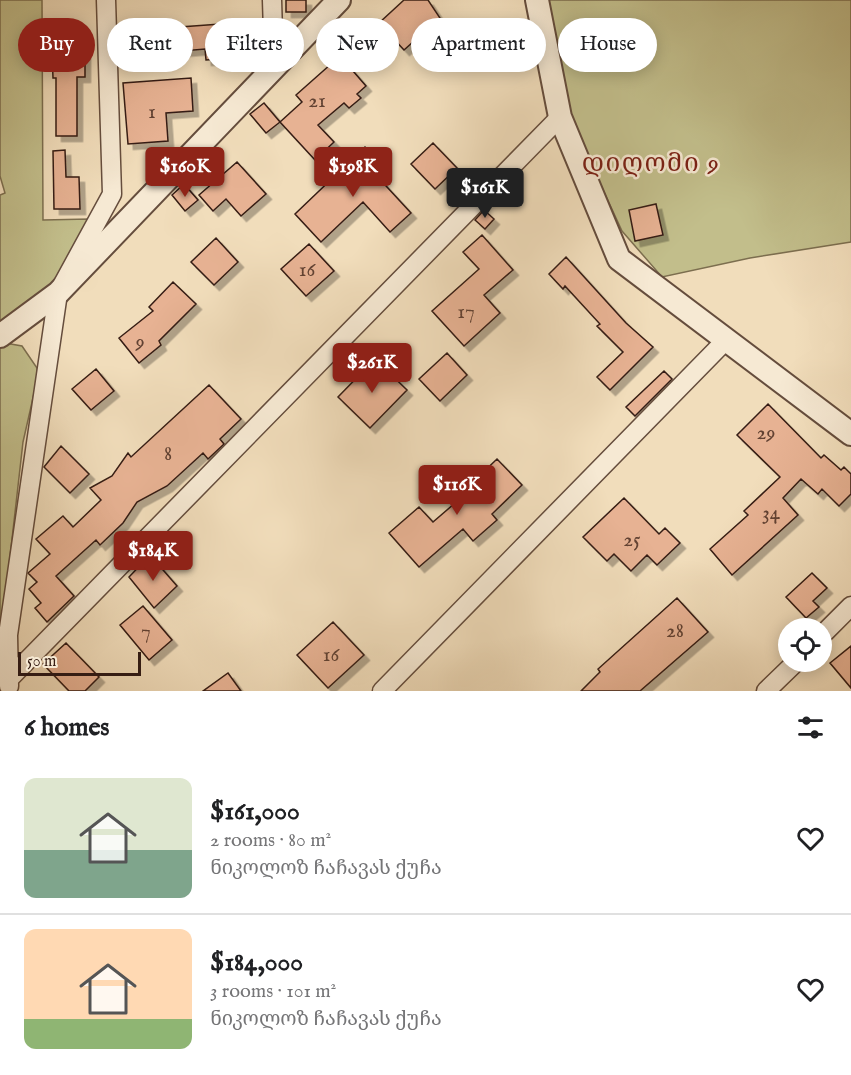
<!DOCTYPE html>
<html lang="en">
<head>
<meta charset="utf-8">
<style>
  :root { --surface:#fff; --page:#f2f2f2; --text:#202124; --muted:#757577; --line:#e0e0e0; --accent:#8f2418 }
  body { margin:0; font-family:"IM FELL English","Noto Serif Georgian",serif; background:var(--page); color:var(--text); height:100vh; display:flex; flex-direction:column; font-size:22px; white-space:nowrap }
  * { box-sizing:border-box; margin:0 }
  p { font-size:20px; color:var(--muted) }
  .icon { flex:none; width:33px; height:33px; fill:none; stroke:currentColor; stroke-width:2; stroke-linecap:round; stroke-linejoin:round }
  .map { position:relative; height:691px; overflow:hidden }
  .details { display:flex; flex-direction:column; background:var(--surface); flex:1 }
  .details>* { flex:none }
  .top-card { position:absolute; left:18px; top:18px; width:816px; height:54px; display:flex; gap:12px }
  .tools { position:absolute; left:778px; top:618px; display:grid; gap:12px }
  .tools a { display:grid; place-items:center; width:54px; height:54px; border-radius:50%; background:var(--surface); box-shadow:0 3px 15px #0003; font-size:30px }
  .scale { position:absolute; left:18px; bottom:15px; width:123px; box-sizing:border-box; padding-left:6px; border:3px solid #361d13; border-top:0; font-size:16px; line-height:21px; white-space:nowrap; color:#361d13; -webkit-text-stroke:4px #f6e9d3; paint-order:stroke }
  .price { position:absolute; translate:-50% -51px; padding:0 14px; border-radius:6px; background:var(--accent); color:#fff; font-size:20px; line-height:39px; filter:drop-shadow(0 2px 3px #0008) }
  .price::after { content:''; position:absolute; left:50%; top:36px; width:18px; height:14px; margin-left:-9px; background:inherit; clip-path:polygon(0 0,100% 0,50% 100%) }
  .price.selected { background:#222; color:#fff }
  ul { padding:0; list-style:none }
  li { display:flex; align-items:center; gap:18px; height:150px; padding:0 24px }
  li+li { border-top:2px solid var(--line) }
  li span { display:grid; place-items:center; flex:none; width:168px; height:120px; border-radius:12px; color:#555 }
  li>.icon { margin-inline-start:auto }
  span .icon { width:72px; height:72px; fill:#fffc; stroke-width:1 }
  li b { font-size:26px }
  h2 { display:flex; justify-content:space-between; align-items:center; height:72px; padding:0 24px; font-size:26px }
  .tag { padding:0 21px; border-radius:27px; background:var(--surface); box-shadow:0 3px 15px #0003; font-size:21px; line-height:54px }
  .tag.selected { background:var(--accent); color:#fff }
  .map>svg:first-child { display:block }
  .green { fill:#c2be8b; stroke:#7c6e4f; stroke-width:1.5 }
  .building { fill:#e7b293; stroke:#361d13; stroke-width:1.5; filter:url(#shadow) }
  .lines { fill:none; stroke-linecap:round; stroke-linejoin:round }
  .minor-casing { stroke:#654d3d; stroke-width:21 }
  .tertiary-casing { stroke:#654d3d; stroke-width:26 }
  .minor { stroke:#f6e9d3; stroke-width:18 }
  .tertiary { stroke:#f6e9d3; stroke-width:22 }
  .labels { text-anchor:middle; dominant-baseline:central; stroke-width:5; stroke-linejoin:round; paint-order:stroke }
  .number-label { font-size:21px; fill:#624233 }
  .neighbourhood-label { font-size:26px; letter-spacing:1.5px; fill:#7a1f14; stroke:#f6e9d3 }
</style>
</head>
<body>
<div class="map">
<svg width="851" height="691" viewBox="0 0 851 691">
  <defs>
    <filter id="shadow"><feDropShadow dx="5.5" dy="5.5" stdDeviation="0" flood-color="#0004"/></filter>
  </defs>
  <rect width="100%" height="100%" fill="#f1ddbb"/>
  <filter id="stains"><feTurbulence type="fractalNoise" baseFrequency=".00333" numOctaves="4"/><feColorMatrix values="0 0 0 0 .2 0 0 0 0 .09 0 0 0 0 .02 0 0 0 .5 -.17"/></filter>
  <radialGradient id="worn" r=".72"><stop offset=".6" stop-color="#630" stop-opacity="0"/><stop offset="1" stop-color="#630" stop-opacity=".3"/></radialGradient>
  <path class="green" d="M0,0H42L43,220L89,219L55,282L0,322V195L5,193L0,176Z
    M547,0H851V242L750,258L662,277L622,231L564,105Z
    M5,343L22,346L37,368L38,376L23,442L0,645V346Z"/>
  <path class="building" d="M286,0H306V12H286Z
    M404,0H428L440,18L423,30L424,32L404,50L379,23Z
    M234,23L236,58L206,60L205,49L182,51L180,27Z
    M52,50H85V77H77V136H56V78H53Z
    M340,56L366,86L357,94L361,98L349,108L344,103L318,125L334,142L315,160L280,122L302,102L296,95Z
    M191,78L193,111L166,113L168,141L128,144L123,83Z
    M264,103L280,122L266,133L250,114Z
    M433,143L457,168L435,189L411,164Z
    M365,147L384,165L375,174L411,213L390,232L363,202L321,242L295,214Z
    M65,150L66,177H79L80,209H54L53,151Z
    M237,162L266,194L241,216L226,199L213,211L199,195Z
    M184,184L198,200L185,211L172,195Z
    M656,204L663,235L635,241L629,210Z
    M484,210L494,219L485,229L475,220Z
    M482,235L513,270L484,295L500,313L464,346L432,311L479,269L463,252Z
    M216,238L238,262L214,285L191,262Z
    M309,244L334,271L306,296L281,269Z
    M566,257L626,323L653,347L610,390L597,377L623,352L597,326L600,324L565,286L563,289L549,274Z
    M173,282L196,304L159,341L161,345L139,363L119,338L153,311L149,307Z
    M447,353L467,375L440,401L419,379Z
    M375,359L407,390L370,428L338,397Z
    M96,369L114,391L91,410L72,389Z
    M664,371L672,379L635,416L626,407Z
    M209,385L241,419L220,439L224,444L208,459L203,453L167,486L137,502L123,523L100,545L96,540L56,576L74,596L47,622L35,608L41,603L29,589L37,582L28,573L50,554L36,539L63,516L73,527L101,500L90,488L112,476L128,453L131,457Z
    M768,404L821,458L824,455L841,470L844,467L851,474V494L839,506L822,489L818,494L801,479L783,498L798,515L732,575L710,549L748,515L744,511L780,477L737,435Z
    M61,446L89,474L70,493L44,467Z
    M497,459L522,485L492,514L497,520L473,541L463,529L419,567L389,533L419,507L433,522L476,485L473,482Z
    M624,498L659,534L665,528L680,543L657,565L647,555L631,571L614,554L607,561L583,537Z
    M150,555L177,586L154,608L129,577Z
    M812,573L827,588L813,601L819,607L806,618L786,597Z
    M677,598L708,632L640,691H581L600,672L598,669Z
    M143,606L172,640L149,660L120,625Z
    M333,622L364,655L328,688L297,655Z
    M66,643L99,677L85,691H69L43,664Z
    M851,646V688L830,663Z
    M228,673L241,691H203Z"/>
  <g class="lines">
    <g class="minor-casing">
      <path id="minor" d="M272,0L274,65
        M822,635L851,606
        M9,679L560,117
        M9,686L8,635L58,293L112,194L106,0
        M382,691L727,339
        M766,691L796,662"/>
    </g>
    <g class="tertiary-casing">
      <path id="tertiary" d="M537,0L560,117L619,259L851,434
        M0,336L58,293L339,0"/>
    </g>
    <use href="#minor" class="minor"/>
    <use href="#tertiary" class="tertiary"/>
  </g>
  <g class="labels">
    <g class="number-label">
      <text x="317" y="101">21</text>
      <text x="152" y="112">1</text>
      <text x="307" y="270">16</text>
      <text x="466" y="312">17</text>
      <text x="140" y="342">9</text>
      <text x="766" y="433">29</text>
      <text x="168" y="454">8</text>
      <text x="771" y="513">34</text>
      <text x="632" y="540">25</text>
      <text x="675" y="631">28</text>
      <text x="146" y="632">7</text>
      <text x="331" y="655">16</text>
    </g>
    <g class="neighbourhood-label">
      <text x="651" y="163">დიღომი 9</text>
    </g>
  </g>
  <rect width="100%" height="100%" filter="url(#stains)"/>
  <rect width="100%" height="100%" fill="url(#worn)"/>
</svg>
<div class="tools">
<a><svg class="icon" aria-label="locate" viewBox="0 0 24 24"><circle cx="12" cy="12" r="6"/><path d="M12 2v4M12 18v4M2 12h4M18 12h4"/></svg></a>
</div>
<div class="scale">50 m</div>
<b class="price" style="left:185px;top:198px">$160K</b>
<b class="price" style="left:353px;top:198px">$198K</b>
<b class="price selected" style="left:485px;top:219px">$161K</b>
<b class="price" style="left:372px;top:394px">$261K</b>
<b class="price" style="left:457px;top:516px">$116K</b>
<b class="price" style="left:153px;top:582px">$184K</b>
<div class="top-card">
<a class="tag selected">Buy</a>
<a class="tag">Rent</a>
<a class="tag">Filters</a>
<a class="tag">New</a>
<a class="tag">Apartment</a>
<a class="tag">House</a>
</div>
</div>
<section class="details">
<h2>6 homes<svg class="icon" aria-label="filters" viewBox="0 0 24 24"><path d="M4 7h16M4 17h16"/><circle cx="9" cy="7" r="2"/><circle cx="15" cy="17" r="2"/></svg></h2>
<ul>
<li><span style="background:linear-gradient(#dfe7d0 60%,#7fa58c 0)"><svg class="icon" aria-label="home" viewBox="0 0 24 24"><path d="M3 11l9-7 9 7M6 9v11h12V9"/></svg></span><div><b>$161,000</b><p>2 rooms · 80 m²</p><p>ნიკოლოზ ჩაჩავას ქუჩა</p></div><svg class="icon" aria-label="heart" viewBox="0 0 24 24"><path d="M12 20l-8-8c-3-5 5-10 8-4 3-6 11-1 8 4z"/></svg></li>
<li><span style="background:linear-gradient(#ffd9b3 75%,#8fb573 0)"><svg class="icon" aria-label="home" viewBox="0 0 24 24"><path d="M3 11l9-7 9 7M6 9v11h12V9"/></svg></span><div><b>$184,000</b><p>3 rooms · 101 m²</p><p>ნიკოლოზ ჩაჩავას ქუჩა</p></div><svg class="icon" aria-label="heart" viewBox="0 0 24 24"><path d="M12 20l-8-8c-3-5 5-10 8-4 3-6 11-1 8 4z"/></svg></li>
</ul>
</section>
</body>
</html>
